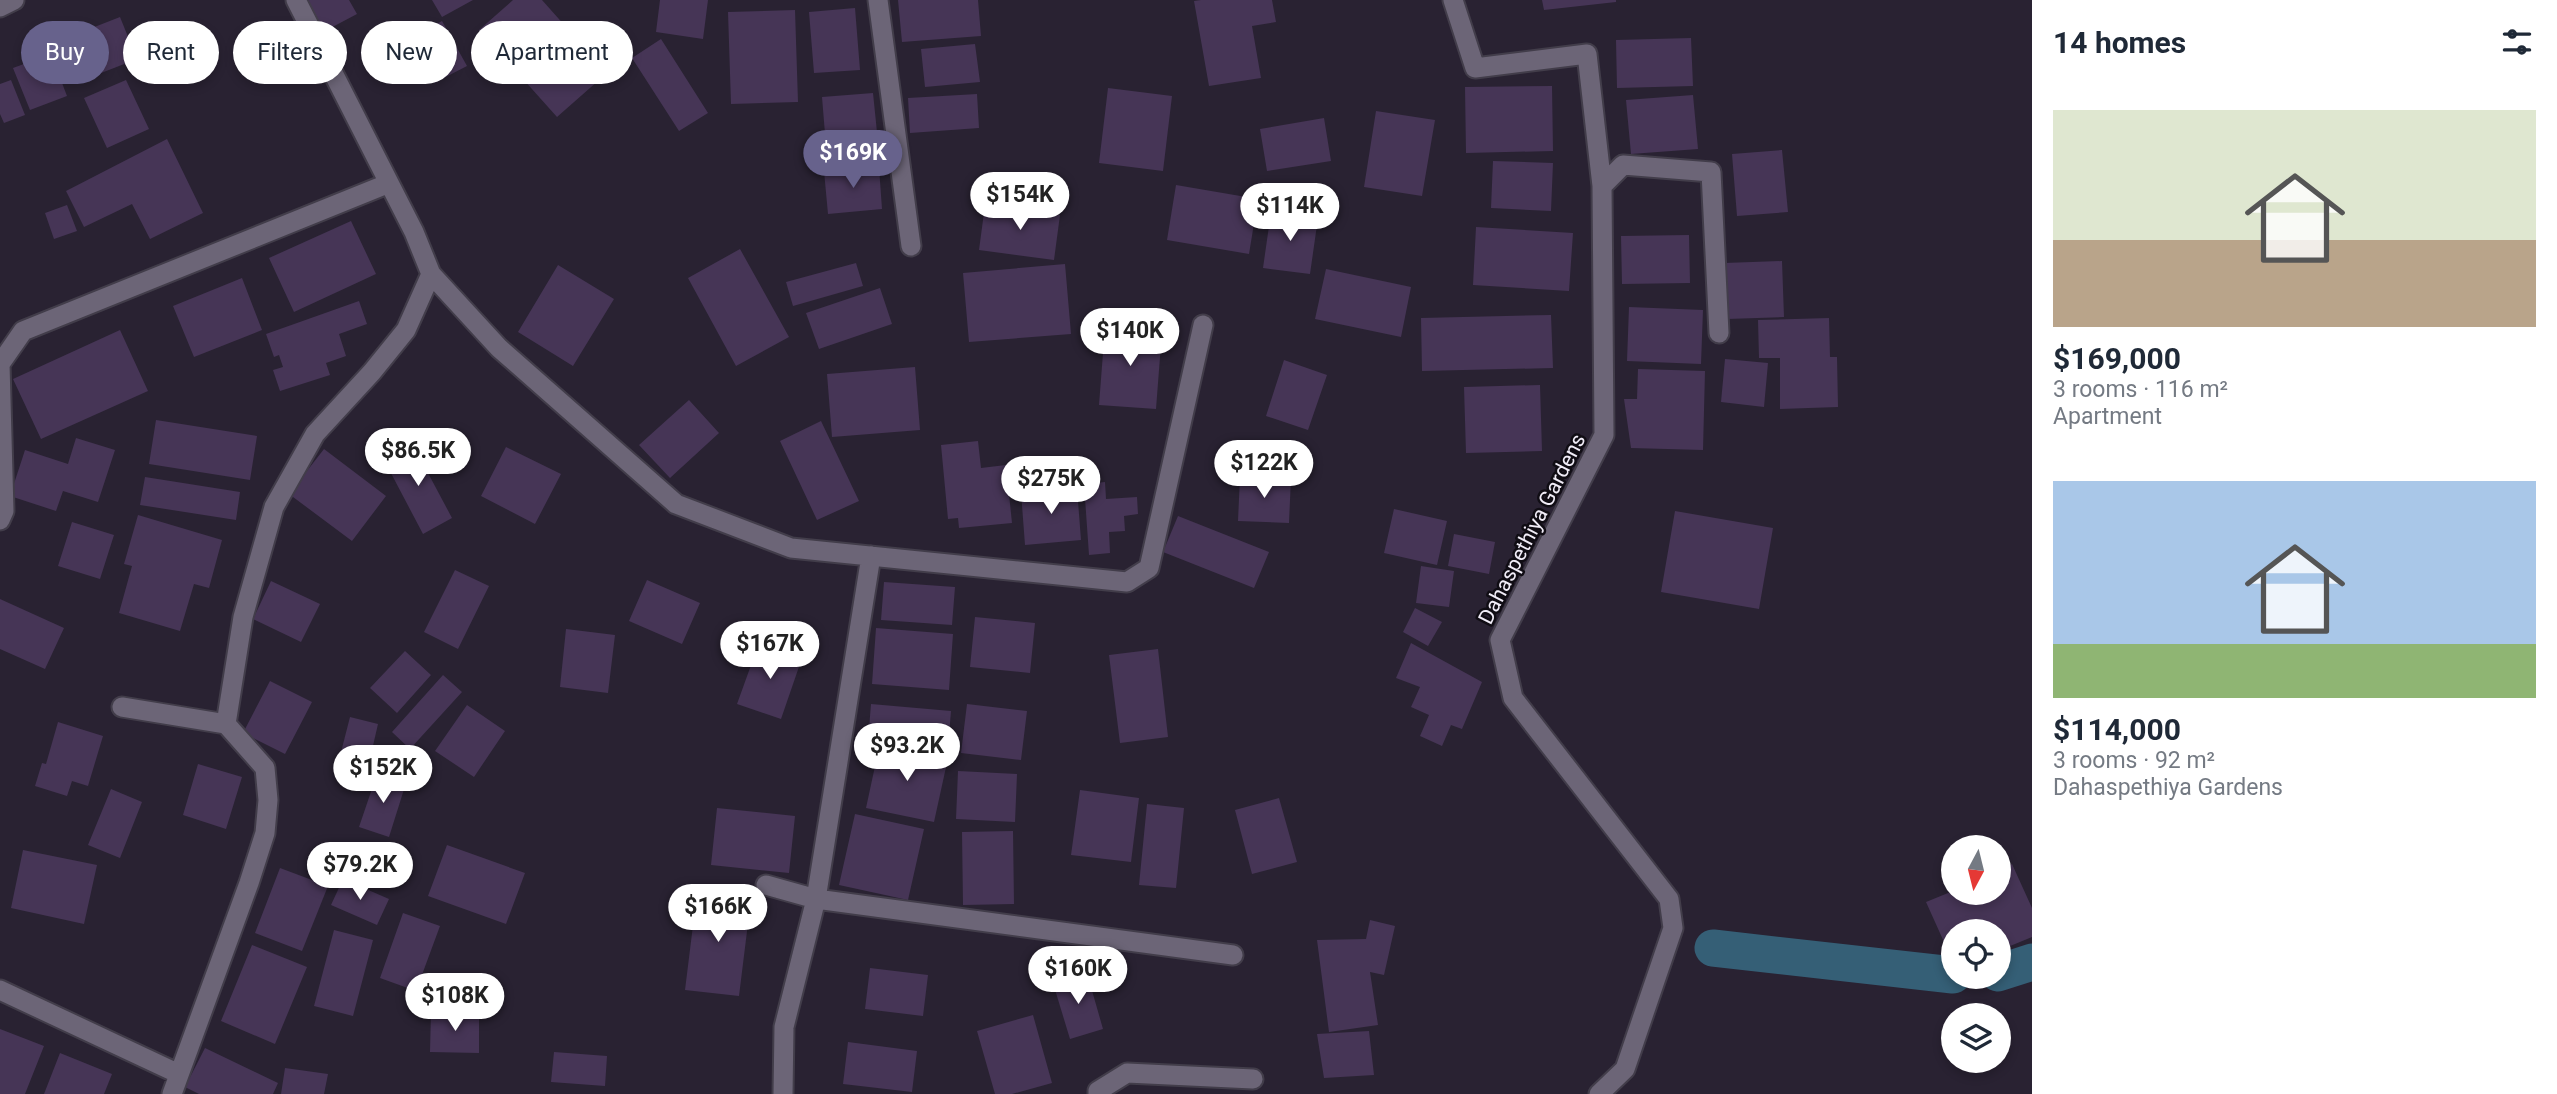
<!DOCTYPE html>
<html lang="en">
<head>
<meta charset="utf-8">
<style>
  :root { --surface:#fff; --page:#f2f2f3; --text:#1f2937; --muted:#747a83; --accent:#67628c }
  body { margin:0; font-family:Roboto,sans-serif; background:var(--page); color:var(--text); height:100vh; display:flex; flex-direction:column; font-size:26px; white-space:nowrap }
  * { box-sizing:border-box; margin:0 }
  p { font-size:23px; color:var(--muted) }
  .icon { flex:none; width:38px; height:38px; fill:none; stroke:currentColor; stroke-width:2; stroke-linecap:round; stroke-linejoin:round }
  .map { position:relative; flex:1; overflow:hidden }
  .sheet { display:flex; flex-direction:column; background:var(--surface); width:525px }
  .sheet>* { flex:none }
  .guide { position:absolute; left:21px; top:21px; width:665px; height:63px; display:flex; gap:14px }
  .needle { width:46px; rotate:187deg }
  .tools { position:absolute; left:1941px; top:835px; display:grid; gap:14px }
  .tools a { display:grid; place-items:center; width:70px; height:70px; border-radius:50%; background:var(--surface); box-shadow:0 4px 10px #0003; font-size:35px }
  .price { position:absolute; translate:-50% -60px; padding:0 16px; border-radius:24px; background:#fff; color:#222; font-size:23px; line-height:46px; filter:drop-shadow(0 2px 4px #0008) }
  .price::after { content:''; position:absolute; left:50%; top:42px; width:21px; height:16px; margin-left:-10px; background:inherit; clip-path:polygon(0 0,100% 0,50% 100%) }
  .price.selected { background:var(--accent); color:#fff }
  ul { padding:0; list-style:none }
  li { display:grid; align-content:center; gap:14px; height:371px; padding:0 21px }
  li span { display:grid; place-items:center; height:217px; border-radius:0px; color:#555 }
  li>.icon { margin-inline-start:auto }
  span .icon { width:126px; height:126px; fill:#fffc; stroke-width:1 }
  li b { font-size:30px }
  h2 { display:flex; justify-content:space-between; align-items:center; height:84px; padding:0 21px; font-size:30px }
  .chip { padding:0 24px; border-radius:32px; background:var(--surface); box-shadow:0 4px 10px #0003; font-size:24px; line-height:63px }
  .chip.selected { background:var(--accent); color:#fff }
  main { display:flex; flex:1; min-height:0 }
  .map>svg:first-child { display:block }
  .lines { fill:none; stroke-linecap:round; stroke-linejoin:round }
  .canal { stroke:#355f76; stroke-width:37 }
  .building { fill:#463556 }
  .minor-casing { stroke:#423d4a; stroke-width:23 }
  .tertiary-casing { stroke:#423d4a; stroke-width:23 }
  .minor { stroke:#6c6577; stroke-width:19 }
  .tertiary { stroke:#6c6577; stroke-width:19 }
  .labels { text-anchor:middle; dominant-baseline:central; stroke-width:5; stroke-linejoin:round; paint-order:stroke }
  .street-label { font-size:21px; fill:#f1edf8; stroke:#100d14 }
</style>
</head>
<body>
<main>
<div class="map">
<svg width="2032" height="1094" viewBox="0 0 2032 1094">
  <rect width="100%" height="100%" fill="#292232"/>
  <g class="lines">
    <path class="canal" d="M1713,948L1953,975
      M1998,973L2032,962"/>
  </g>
  <path class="building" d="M306,0H349L357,14L323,32Z
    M432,0H473L442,17Z
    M513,0H542L607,73L557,117L479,30Z
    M660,0H708L703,39L656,32Z
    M898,0H978L981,36L902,42Z
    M1201,0H1272L1276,22L1252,26L1261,78L1209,86L1194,1Z
    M1542,0H1616V2L1544,10Z
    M855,8L860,70L814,73L809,12Z
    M795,10L798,102L731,104L728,12Z
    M120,17L137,59L73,84L56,42Z
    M442,21L467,66L434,83L410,38Z
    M1691,38L1693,86L1617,88L1616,40Z
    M661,39L708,113L679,131L632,58Z
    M975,44L980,82L925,87L921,49Z
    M51,54L67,96L30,110L13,68Z
    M11,80L25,115L4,123L0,114V84Z
    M126,80L149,129L107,148L84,98Z
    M1552,86L1553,151L1466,153L1465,87Z
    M1108,88L1172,96L1163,171L1099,163Z
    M873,93L878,142L826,146L822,97Z
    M977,94L979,128L910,133L908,98Z
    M1693,95L1698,149L1631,154L1626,100Z
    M1376,111L1435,120L1422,196L1364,187Z
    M1324,118L1331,161L1267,171L1260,129Z
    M167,139L203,213L150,239L132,204L84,227L66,191Z
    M1782,150L1788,212L1737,216L1732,154Z
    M1493,161L1553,163L1551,211L1491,208Z
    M879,167L882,209L828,214L824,171Z
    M1176,185L1258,199L1249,254L1167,240Z
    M67,205L77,231L54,239L45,213Z
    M985,205L1060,215L1054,260L979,250Z
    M1271,212L1318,218L1310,274L1263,268Z
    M351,221L376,274L294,312L269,258Z
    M1476,227L1573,233L1569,291L1473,285Z
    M1689,235L1690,283L1622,284L1621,236Z
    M740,249L789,337L736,366L688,278Z
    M1782,261L1784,317L1727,319L1724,263Z
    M856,263L863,286L793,306L786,282Z
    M1065,264L1071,334L969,342L963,273Z
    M558,265L614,299L573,366L518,332Z
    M1326,269L1411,287L1401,337L1315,319Z
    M242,278L262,330L194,357L173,306Z
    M880,288L892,324L819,349L806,313Z
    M359,301L367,324L339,334L346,356L326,363L330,375L280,391L273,370L283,367L279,355L274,357L266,334Z
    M1629,307L1703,310L1701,364L1627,361Z
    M1551,315L1553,368L1422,371L1421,318Z
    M1829,318L1830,357H1837L1838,407L1780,409V358H1759L1758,320Z
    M1105,327L1162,331L1156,409L1099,405Z
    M120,330L148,391L41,439L13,379Z
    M1725,359L1768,363L1764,407L1721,402Z
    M1284,360L1327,375L1308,430L1266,416Z
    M915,367L920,430L832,437L827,374Z
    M1638,369L1705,371L1703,450L1631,448L1624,399H1637Z
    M1540,385L1542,451L1466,453L1464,387Z
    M689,400L719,433L670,478L639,445Z
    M156,420L257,436L250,480L149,464Z
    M821,421L859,501L817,520L780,441Z
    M76,438L115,450L98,502L63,491L56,511L10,496L25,450L68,464Z
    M978,441L981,468L1006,465L1012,523L959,528L958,518L948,519L941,445Z
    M412,443L452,518L423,534L383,458Z
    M506,447L561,474L535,524L481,496Z
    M324,449L386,496L352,541L289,494Z
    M1240,476L1291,478L1289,523L1238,521Z
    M145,477L240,492L236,520L140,505Z
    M1105,482L1106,499L1137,497L1138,514L1124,516L1125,531L1109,532L1110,553L1089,555L1084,484Z
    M1077,488L1081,540L1025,545L1021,492Z
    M1394,509L1447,521L1437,565L1384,553Z
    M1675,511L1773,528L1759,609L1661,592Z
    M138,515L222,540L209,588L194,584L180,631L119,613L132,566L124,564Z
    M1178,516L1269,552L1254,588L1163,552Z
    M72,522L114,535L100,579L58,566Z
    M1454,534L1495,542L1489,574L1448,566Z
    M1421,566L1454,571L1449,607L1416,603Z
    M455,570L489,586L458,649L424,632Z
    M647,580L700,603L682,644L629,621Z
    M271,581L320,604L301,642L253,619Z
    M884,582L955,587L952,625L881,620Z
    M0,599L64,628L45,669L0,649Z
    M1415,608L1442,622L1428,646L1403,632Z
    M975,617L1035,623L1030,673L970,667Z
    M876,628L953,634L949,690L872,684Z
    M566,629L615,635L608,693L560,687Z
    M759,643L802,658L781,719L737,704Z
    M1411,643L1482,682L1462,729L1451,725L1442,746L1420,736L1429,715L1411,707L1420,687L1396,678Z
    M1158,649L1168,737L1120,743L1109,655Z
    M405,651L431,675L397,713L370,688Z
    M443,675L462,692L410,749L392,732Z
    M270,681L312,702L285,754L243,733Z
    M871,704L951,711L948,748L868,741Z
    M967,704L1027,711L1021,760L961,753Z
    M467,705L505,731L474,777L435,751Z
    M350,717L378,724L369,763L340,756Z
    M58,722L103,736L88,786L72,781L67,796L35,786L42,763L46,764Z
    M880,743L948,758L934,822L866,808Z
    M198,764L242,777L226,829L183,815Z
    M958,771L1017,774L1015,822L956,819Z
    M377,774L406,783L389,837L359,827Z
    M111,789L142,802L120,858L88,845Z
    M1080,790L1139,798L1131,862L1071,855Z
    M1279,798L1297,862L1252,874L1235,810Z
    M1147,804L1184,808L1176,888L1139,885Z
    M717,808L795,816L789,873L711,865Z
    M855,814L924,829L908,900L839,885Z
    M1013,831L1014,904L963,905L962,832Z
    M447,845L525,873L506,924L428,896Z
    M23,850L97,865L84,924L11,908Z
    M2012,864L2032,908V937L1998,951V931H1953V962L1926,902L1953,891V892H1998V871Z
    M280,868L328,886L302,951L255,933Z
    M343,879L389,899L377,925L331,905Z
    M697,893L751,899L739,996L685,990Z
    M403,913L440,926L416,991L380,978Z
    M1370,920L1395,926L1384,975L1370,972L1378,1025L1329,1032L1317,940L1366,939Z
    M334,930L373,940L353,1016L314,1006Z
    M252,945L307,967L275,1044L221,1021Z
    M870,968L928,975L923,1016L865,1009Z
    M1087,973L1103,1029L1070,1039L1053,983Z
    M431,1012L479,1013V1053L430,1052Z
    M1033,1015L1052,1083L1012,1094H995L977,1031Z
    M0,1029L44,1046L25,1094H0Z
    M1369,1031L1374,1075L1324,1078L1317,1034Z
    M848,1042L917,1051L912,1092L843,1084Z
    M205,1048L278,1083L273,1094H199L185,1087Z
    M554,1052L607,1056L605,1086L551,1082Z
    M60,1053L112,1074L104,1094H44Z
    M285,1068L328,1074L324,1094H281Z"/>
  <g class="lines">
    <g class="minor-casing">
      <path id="minor" d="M878,0L911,246
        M1453,0L1475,68L1587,54L1602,186L1604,435L1500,640L1513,698L1669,899L1673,928L1625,1069L1599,1094
        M1602,186L1623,165L1711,172L1719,333
        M431,274L499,348L676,504L791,548L1127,582L1149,568L1203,325
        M0,520L4,511L0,364L23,331L387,184
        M122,707L226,724L265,768L268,800L265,833L249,883L172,1094
        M226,724L243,617L274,507L315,434L372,372L406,330L431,274L414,232L296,0
        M766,885L816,899L1233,955
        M0,990L179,1074
        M783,1094L784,1027L816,899L871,556
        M1098,1094V1091L1127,1073L1253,1079"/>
    </g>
    <g class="tertiary-casing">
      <path id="tertiary" d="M0,7L14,0"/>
    </g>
    <use href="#minor" class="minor"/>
    <use href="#tertiary" class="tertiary"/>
  </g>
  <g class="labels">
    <g class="street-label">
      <text transform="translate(1532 529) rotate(-63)">Dahaspethiya Gardens</text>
    </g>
  </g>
</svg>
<div class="tools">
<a><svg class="needle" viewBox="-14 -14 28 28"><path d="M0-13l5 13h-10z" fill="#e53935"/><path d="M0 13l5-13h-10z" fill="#747a83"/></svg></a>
<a><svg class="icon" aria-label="locate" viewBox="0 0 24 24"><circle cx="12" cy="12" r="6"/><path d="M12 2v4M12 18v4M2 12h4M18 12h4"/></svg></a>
<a><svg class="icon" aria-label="layers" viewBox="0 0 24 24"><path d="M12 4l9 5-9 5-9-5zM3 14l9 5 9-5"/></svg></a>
</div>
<b class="price selected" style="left:853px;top:190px">$169K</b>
<b class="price" style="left:1020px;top:232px">$154K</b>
<b class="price" style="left:1290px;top:243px">$114K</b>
<b class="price" style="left:1130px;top:368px">$140K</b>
<b class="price" style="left:418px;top:488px">$86.5K</b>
<b class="price" style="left:1264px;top:500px">$122K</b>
<b class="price" style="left:1051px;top:516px">$275K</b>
<b class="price" style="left:770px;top:681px">$167K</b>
<b class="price" style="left:907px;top:783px">$93.2K</b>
<b class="price" style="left:383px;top:805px">$152K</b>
<b class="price" style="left:360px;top:902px">$79.2K</b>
<b class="price" style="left:718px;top:944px">$166K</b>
<b class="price" style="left:1078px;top:1006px">$160K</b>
<b class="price" style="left:455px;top:1033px">$108K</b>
<div class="guide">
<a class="chip selected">Buy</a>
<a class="chip">Rent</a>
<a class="chip">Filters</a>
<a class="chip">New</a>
<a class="chip">Apartment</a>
</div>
</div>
<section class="sheet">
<h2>14 homes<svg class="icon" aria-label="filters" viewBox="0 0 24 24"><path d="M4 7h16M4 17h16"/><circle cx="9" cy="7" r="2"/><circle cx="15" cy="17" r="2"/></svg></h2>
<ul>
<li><span style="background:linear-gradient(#dfe7d0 60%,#b9a48a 0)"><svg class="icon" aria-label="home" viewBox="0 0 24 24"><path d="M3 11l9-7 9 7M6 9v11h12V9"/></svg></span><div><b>$169,000</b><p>3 rooms · 116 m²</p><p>Apartment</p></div></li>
<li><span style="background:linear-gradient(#a9c7e8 75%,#8fb573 0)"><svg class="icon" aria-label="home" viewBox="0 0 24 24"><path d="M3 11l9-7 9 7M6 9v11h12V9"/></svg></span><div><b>$114,000</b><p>3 rooms · 92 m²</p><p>Dahaspethiya Gardens</p></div></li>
</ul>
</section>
</main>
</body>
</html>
